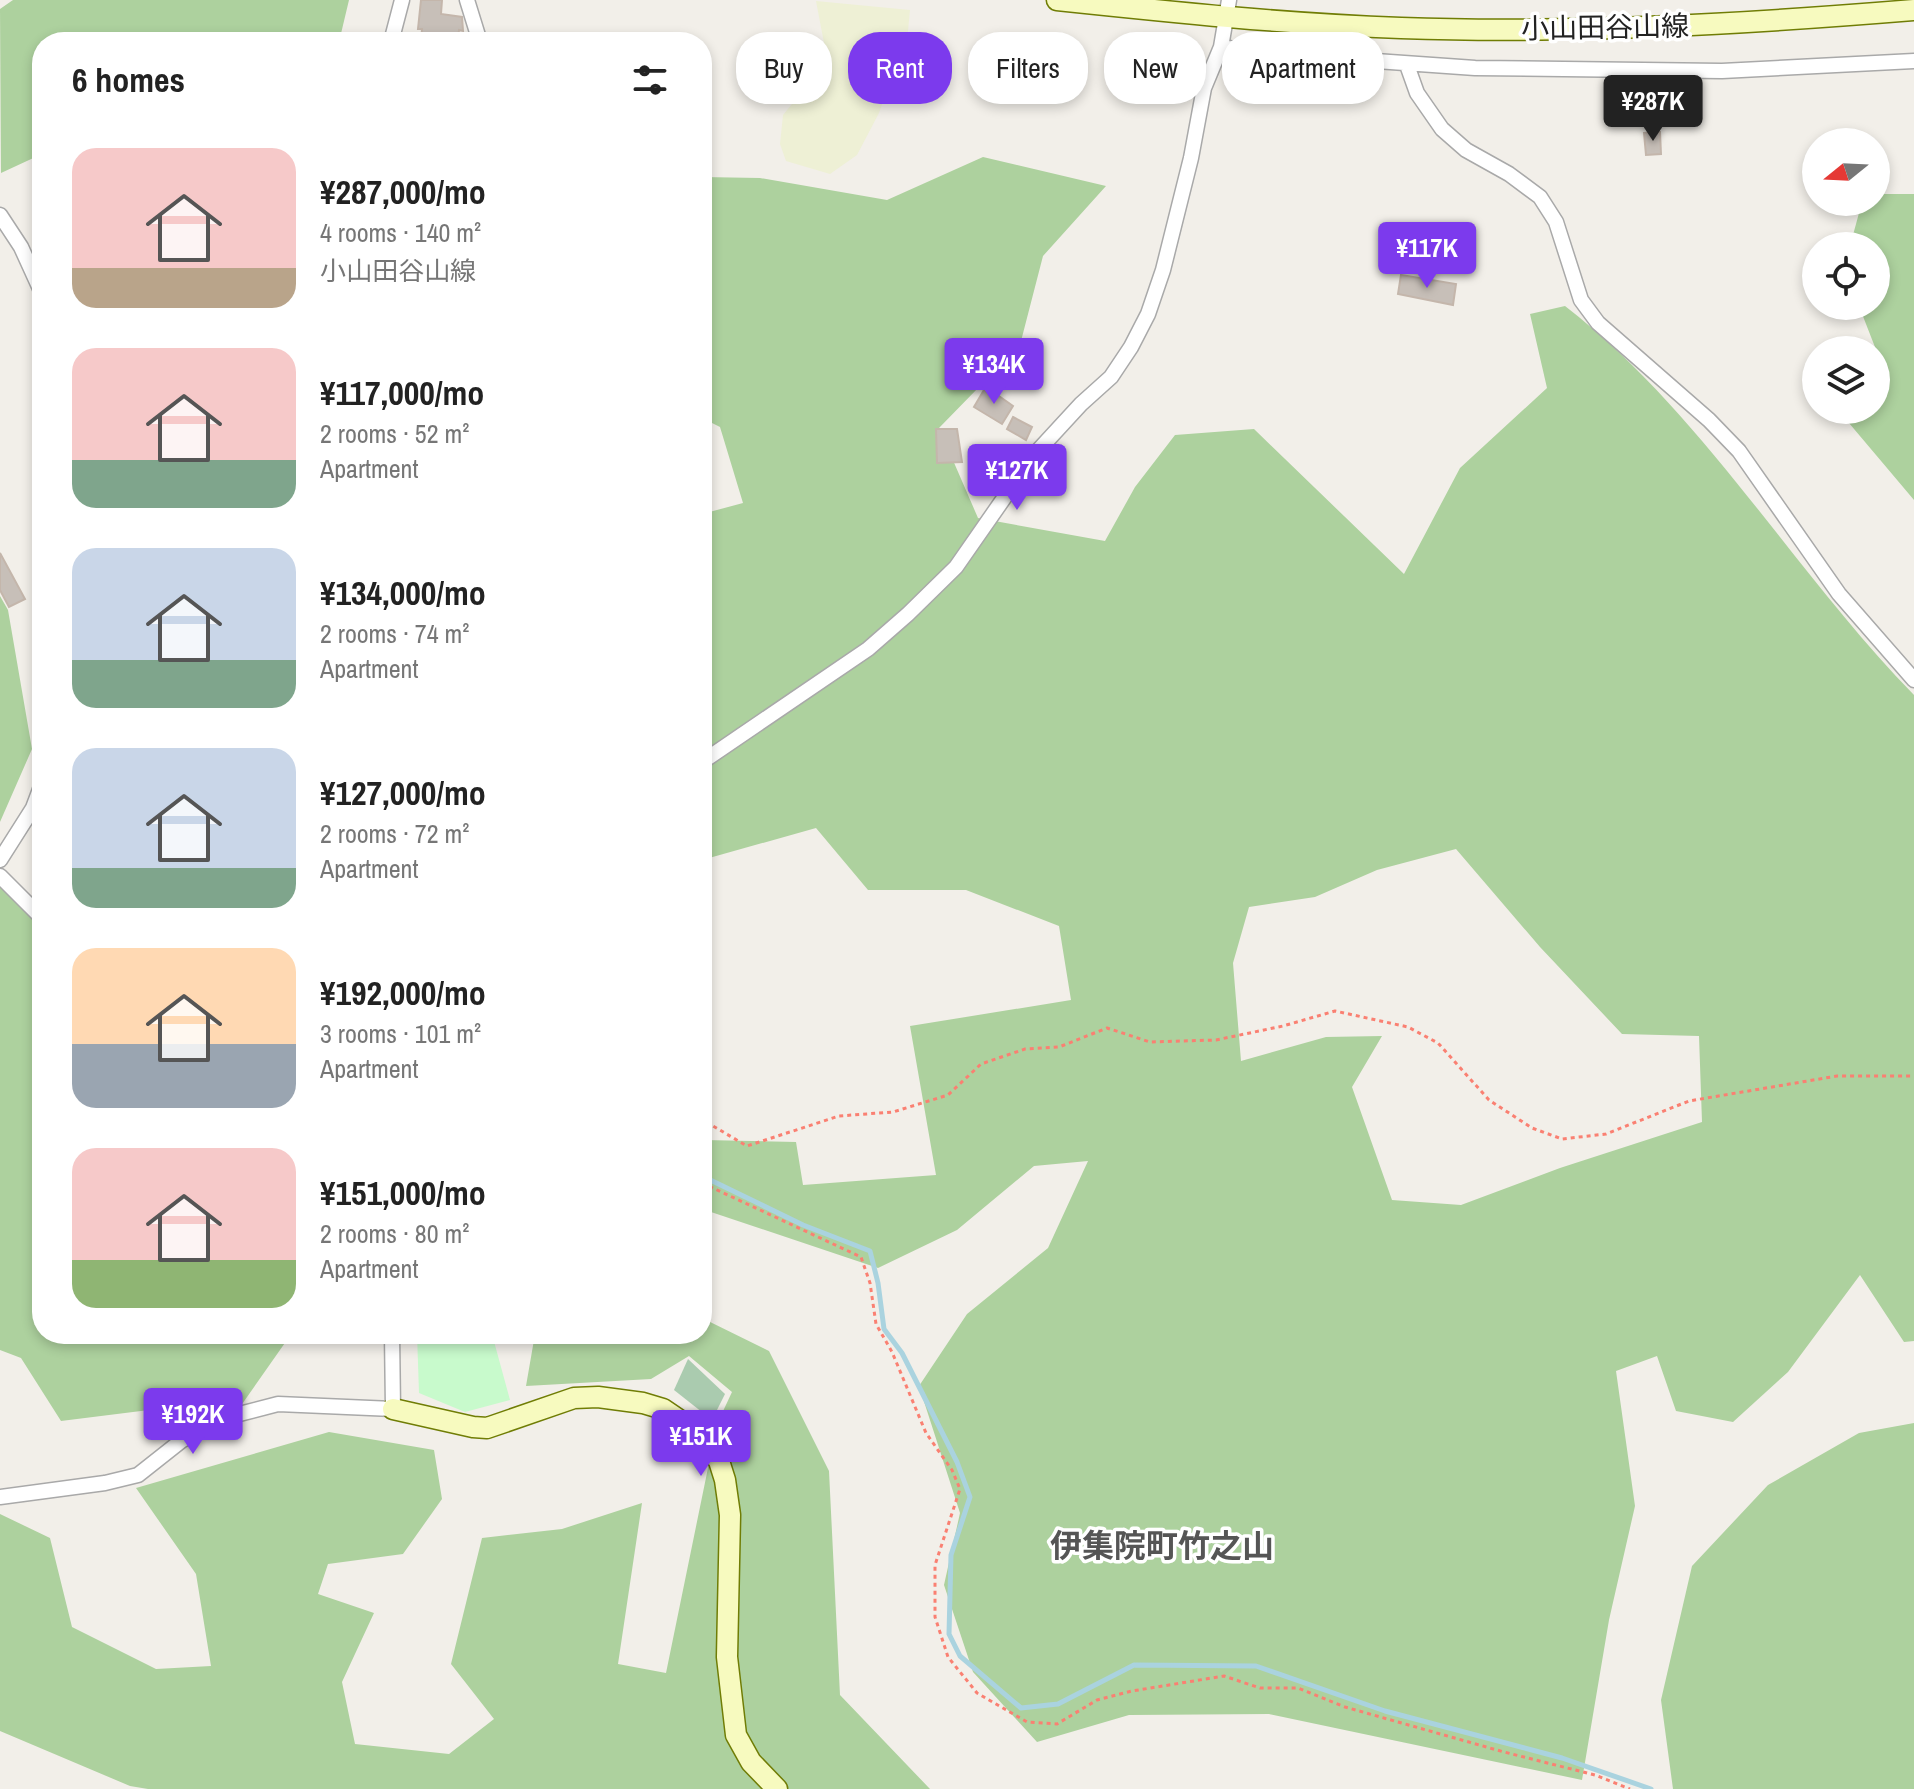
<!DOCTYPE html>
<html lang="en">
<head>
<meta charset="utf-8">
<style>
  :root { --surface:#fff; --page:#f2f2f2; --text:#222; --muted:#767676; --accent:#7c3aed }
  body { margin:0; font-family:"Archivo Narrow","Noto Sans JP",sans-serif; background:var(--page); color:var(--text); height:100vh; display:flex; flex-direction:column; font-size:30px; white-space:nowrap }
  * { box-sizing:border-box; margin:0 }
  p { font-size:26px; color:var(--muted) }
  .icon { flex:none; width:44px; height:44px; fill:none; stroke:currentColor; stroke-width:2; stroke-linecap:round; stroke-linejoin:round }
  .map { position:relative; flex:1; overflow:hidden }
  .sheet { position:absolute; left:32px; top:32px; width:680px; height:1312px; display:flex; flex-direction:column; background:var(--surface); border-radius:32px; box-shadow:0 4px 12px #0003 }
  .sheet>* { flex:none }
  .top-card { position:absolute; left:736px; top:32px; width:760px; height:72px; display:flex; gap:16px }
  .needle { width:52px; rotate:252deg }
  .controls { position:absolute; left:1802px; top:128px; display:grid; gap:16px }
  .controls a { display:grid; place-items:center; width:88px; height:88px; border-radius:50%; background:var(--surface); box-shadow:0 4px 12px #0003; font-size:40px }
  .price { position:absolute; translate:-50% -68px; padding:0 18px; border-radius:8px; background:var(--accent); color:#fff; font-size:26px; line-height:52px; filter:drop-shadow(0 2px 4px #0008) }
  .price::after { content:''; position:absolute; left:50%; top:48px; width:24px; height:18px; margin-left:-12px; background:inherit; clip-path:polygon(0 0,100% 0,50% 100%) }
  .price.on { background:#222; color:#fff }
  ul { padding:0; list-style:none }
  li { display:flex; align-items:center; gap:24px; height:200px; padding:0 40px }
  li span { display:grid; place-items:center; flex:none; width:224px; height:160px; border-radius:24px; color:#555 }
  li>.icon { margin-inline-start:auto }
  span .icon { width:96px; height:96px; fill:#fffc; stroke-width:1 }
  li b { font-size:34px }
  h2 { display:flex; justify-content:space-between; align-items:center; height:96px; padding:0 40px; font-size:34px }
  .pill { padding:0 28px; border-radius:32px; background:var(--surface); box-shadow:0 4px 12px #0003; font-size:28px; line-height:72px }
  .pill.on { background:var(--accent); color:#fff }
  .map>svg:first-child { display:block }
  .farmland { fill:#eef0d5 }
  .forest { fill:#add19e; fill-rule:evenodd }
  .cemetery { fill:#aacbaf }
  .park { fill:#c8facc }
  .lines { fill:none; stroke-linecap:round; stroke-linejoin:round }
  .stream { stroke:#aad3df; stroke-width:5 }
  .building { fill:#c7bfb8; stroke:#c4b6ab; stroke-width:2 }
  .street-casing { stroke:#a9a9a9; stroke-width:17 }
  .secondary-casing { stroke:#707d05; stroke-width:23 }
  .path { stroke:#fa8072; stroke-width:3; stroke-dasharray:4 4; stroke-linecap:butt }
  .street { stroke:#fff; stroke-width:14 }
  .secondary { stroke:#f7fabf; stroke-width:20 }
  .labels { text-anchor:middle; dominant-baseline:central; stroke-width:7; stroke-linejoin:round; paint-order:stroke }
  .street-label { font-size:28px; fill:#222; stroke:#fff }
  .quarter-label { font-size:32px; font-weight:bold; fill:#555; stroke:#fff }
</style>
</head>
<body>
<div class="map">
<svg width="1914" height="1789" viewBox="0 0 1914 1789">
  <rect width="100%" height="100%" fill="#f2efe9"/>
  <path class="farmland" d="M816,1L910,10L908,31L879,113L857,155L830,174L786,161L780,144L783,115L814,77L824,43Z"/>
  <path class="forest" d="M13,0H349L339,42H42V154L1,173L0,9Z
    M983,157L1106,186L1043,256L1020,345L939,428L978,518L1105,541L1135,487L1175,435L1254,429L1404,574L1460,468L1547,388L1530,314L1565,306C1704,414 1792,570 1914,695V1341L1904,1342L1860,1275L1788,1372L1733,1422L1676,1411L1657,1356L1616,1371L1635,1506L1609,1620L1582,1780L1269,1714L1129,1715L1037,1742L973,1672L944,1585L960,1513L919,1386L967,1314L1048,1248L1088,1161L1034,1166L957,1230L878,1268L702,1209V1137L704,1140L796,1142L803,1185L936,1175L910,1026L1071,1000L1059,926L966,890H868L816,828L702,860V514L743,503L720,427L702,418V177L760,178L887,200ZM1456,849L1540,947L1622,1034L1699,1036L1702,1122L1560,1168L1461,1205L1392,1200L1352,1087L1382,1036L1326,1037L1241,1061L1233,963L1249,907L1315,897L1377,870Z
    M1876,194H1914V500L1838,410H1876V383L1887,378L1859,306H1876V246H1850L1862,202H1876Z
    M0,596L8,610L32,749L0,822Z
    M0,885L42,913V1334H288L287,1340L240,1407L157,1409L61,1421L21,1358L0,1350Z
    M702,1318L769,1351L829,1471L840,1695L930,1789H148L130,1786L0,1731V1514L50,1538L72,1627L156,1669L211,1666L196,1574L136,1488L329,1432L434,1450L442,1499L403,1554L328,1564L318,1594L374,1613L342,1682L355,1744L449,1754L494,1719L451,1664L482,1538L562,1529L642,1503L618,1664L666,1673L717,1424L732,1392L689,1356L651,1379L526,1386L535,1334H702Z
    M1914,1423V1789H1673L1661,1700L1692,1566L1768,1485L1859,1433Z"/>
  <path class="cemetery" d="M688,1359L725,1394L712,1420L674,1390Z"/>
  <path class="park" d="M417,1334H492L510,1400L465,1412L419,1393Z"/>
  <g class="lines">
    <path class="stream" d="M702,1176L803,1225L870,1251L878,1283L884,1329L902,1353L957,1462L970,1497L951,1555L949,1634L960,1656L1021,1708L1058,1704L1134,1665L1256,1666L1385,1711L1562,1758L1651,1789"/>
  </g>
  <path class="building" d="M421,0H442L441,14L462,17L463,31L459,30L458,39L439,37L438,41L421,39L422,29H418Z
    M1660,132L1661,154L1646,155L1644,133Z
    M1401,275L1456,284L1453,305L1398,294Z
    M989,389L1013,406L1002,424L974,407L984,390L987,392Z
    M1013,417L1032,427L1026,440L1007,429Z
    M936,429H957L962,462L937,463Z
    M0,553L25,599L9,607L0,590Z"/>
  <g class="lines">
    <g class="street-casing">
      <path id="street" d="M467,0L480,42
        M391,42L402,0
        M1221,47L1263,53L1475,68L1722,71L1914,61
        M1407,65L1417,93L1442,129L1466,150L1509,174L1540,197L1556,222L1581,300L1598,323L1709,420L1739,451L1839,594L1914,680
        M0,215L21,247L42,293
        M702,762L868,649L908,614L956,567L1034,455L1081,404L1111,377L1131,347L1148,314L1163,270L1191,158L1204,88L1221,47L1229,0
        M0,860L33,808L42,784
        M0,876L42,918
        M0,1497L105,1483L138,1475L181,1441L216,1420L278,1404L393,1409L392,1334"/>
    </g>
    <g class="secondary-casing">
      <path id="secondary" d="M1057,0C1171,12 1286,24 1401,28C1572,34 1743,24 1914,10
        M393,1409L473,1427L487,1428L574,1398L598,1397L643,1403L663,1409L688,1426L710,1447L719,1461L725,1480L730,1515L727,1657L736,1735L751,1762L777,1789"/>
    </g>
    <path class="path" d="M702,1115L713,1126L747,1146L839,1116L893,1112L948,1095L981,1064L1025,1049L1059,1047L1107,1028L1150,1042L1216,1040L1283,1026L1335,1011L1408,1027L1438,1043L1489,1100L1532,1128L1562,1139L1606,1134L1689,1101L1837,1076H1914
      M702,1183L861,1257L870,1283L876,1324L892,1352L926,1433L952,1470L960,1489L935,1565V1617L948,1657L977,1693L1027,1722L1057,1724L1097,1700L1132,1691L1224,1676L1260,1688H1298L1345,1707L1504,1752L1595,1775L1630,1789"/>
    <use href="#street" class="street"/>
    <use href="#secondary" class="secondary"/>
  </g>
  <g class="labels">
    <g class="street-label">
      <text transform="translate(1605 27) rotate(-1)">小山田谷山線</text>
    </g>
    <g class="quarter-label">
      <text x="1162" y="1545">伊集院町竹之山</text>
    </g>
  </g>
</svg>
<div class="controls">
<a><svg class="needle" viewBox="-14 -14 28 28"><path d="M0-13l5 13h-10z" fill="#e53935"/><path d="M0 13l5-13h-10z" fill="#767676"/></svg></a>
<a><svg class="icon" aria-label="locate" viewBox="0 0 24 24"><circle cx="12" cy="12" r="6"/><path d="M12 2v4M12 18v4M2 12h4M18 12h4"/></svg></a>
<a><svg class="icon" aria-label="layers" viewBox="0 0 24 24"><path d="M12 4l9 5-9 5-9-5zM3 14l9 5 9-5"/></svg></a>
</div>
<b class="price on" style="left:1653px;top:143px">¥287K</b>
<b class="price" style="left:1427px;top:290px">¥117K</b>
<b class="price" style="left:994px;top:406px">¥134K</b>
<b class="price" style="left:1017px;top:512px">¥127K</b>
<b class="price" style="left:193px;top:1456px">¥192K</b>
<b class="price" style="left:701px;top:1478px">¥151K</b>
<div class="top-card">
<a class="pill">Buy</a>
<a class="pill on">Rent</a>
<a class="pill">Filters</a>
<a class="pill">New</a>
<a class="pill">Apartment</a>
</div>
<section class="sheet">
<h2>6 homes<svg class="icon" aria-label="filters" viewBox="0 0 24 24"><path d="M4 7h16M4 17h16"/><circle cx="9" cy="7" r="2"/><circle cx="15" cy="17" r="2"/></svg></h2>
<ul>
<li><span style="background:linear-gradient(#f6c9c9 75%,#b9a48a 0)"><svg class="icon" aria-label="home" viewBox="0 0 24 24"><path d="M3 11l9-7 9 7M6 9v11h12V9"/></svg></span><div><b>¥287,000/mo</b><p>4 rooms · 140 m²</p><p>小山田谷山線</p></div></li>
<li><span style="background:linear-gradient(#f6c9c9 70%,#7fa58c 0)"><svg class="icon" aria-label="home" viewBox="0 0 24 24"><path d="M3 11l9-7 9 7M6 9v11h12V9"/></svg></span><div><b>¥117,000/mo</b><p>2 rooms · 52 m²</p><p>Apartment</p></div></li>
<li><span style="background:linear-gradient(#c9d6e8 70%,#7fa58c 0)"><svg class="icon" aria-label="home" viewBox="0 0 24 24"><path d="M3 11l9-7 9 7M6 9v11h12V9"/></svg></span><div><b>¥134,000/mo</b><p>2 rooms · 74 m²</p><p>Apartment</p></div></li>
<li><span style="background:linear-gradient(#c9d6e8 75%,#7fa58c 0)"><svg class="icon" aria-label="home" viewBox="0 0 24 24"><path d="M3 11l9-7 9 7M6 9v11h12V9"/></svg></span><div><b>¥127,000/mo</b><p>2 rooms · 72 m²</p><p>Apartment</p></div></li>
<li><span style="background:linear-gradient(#ffd9b3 60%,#9aa5b1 0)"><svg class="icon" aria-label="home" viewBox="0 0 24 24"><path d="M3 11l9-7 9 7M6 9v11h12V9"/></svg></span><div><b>¥192,000/mo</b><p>3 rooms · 101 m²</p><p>Apartment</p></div></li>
<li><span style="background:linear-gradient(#f6c9c9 70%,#8fb573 0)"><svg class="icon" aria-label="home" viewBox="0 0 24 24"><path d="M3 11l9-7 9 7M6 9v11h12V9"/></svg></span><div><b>¥151,000/mo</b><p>2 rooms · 80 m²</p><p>Apartment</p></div></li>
</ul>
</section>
</div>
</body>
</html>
